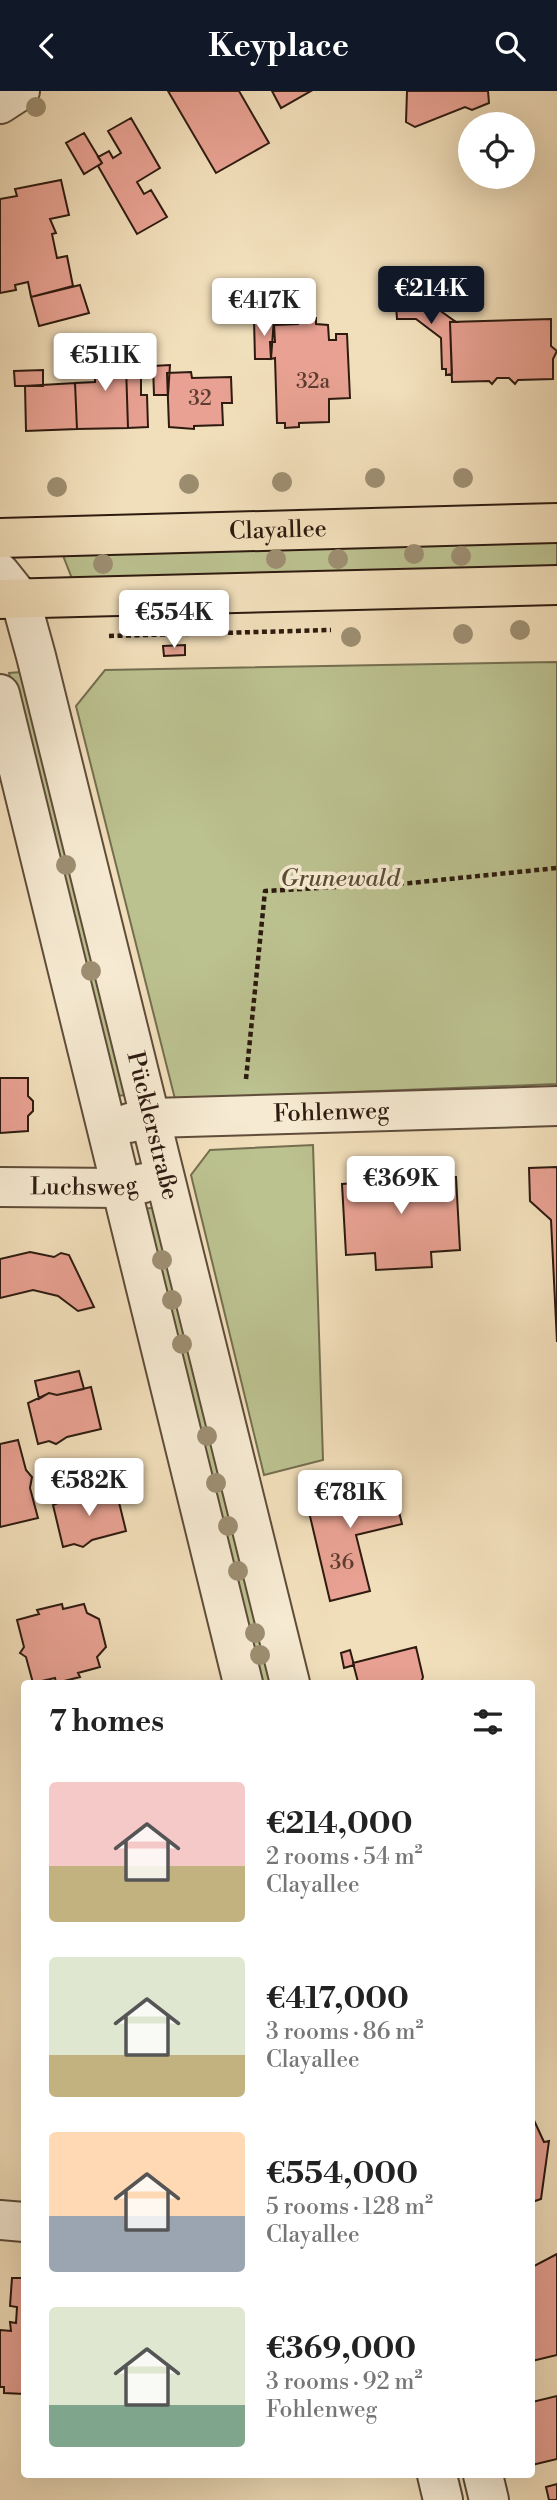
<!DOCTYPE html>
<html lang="en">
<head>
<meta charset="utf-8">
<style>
  :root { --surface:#fff; --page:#f6f6f6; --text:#222; --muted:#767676; --accent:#111827 }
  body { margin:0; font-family:"Libre Bodoni",serif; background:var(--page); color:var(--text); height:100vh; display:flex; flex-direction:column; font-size:26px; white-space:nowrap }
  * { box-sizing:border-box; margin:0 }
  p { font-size:23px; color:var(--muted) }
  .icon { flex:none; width:38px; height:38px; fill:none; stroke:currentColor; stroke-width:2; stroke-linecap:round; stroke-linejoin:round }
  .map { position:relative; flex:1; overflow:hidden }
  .side { position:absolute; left:21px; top:1589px; width:514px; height:798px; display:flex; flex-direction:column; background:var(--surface); border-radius:7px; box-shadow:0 7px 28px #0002 }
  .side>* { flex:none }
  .fabs { position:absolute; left:458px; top:21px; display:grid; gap:14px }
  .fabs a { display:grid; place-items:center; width:77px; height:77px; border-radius:50%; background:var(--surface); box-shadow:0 7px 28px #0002; font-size:35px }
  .price { position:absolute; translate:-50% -60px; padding:0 16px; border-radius:7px; background:#fff; color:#222; font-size:23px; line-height:46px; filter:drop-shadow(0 2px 4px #0008) }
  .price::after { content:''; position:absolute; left:50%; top:42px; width:21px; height:16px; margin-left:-10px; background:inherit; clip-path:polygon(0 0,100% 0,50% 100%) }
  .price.on { background:var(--accent); color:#fff }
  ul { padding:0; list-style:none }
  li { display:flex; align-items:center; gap:21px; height:175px; padding:0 28px }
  li span { display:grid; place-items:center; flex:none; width:196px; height:140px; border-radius:7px; color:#555 }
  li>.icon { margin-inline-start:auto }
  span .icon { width:84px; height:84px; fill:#fffc; stroke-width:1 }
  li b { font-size:30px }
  h2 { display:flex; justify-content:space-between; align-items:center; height:84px; padding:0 28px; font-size:30px }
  header { display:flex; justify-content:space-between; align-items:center; height:91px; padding:0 28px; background:var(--accent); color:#fff; font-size:32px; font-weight:700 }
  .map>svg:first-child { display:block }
  .green { fill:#bbc18f; stroke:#746e50; stroke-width:2 }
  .building { fill:#e8a192; stroke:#2e1b10; stroke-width:2 }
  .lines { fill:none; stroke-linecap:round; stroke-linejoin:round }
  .minor-casing { stroke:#5f4c3a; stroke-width:42 }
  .major-casing { stroke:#2e1b10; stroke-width:42 }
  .path { stroke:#2e1b10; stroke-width:4.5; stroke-dasharray:5 3.5; stroke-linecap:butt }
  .minor { stroke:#f6ead2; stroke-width:38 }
  .major { stroke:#f1deba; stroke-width:38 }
  .tree { fill:#9d8e71 }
  .labels { text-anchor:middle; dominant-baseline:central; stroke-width:7; stroke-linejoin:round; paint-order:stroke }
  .number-label { font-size:21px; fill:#5c3c30 }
  .street-label { font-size:24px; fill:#2e1b10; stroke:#f6ead2 }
  .park-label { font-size:24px; font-style:italic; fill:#584d36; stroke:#f6ead2 }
</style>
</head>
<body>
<header><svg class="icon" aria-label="back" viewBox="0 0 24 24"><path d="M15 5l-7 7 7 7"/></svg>Keyplace<svg class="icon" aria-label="search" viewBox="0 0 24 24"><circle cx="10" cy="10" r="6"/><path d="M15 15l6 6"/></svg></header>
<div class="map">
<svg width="557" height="2409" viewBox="0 0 557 2409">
  <rect width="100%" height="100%" fill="#f1deba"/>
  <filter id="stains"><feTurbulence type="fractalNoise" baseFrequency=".00286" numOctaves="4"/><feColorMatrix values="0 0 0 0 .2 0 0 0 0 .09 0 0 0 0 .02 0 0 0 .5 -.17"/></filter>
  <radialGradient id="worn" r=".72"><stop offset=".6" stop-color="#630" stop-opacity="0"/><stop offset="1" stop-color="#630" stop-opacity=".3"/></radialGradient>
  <path class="green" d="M557,447V477L73,490L62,462Z
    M557,571V993L175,1008L76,615L105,579Z
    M21,581L126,1004L117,1005L111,1000L9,582Z
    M313,1054L323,1369L264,1384L191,1084L210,1059Z
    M156,1116L275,1592H255L145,1118Z"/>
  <path class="building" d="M168,0H239L269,52L216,82Z
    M272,0H311L281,17Z
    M407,0H488L489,12L472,19L465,16L415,36L406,31Z
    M131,27L160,77L137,91L144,103L151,99L167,126L137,143L98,75L102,72L98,66L109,60L113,67L121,62L108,40Z
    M84,42L102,72L84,83L66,52Z
    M61,89L69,124L50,128L56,142L52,143L57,167L67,165L73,195L31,206L28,191L15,194L16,199L0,202V108L17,105L15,98Z
    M80,194L89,222L39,235L31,206Z
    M428,211L456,231H450L452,283L446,284V278H442L441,247L416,228H397L396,214Z
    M274,227L271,268H255L254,228Z
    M298,227H316V233L328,234L329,249H336V243H347L350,307L329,308V331L299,332V336L285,337V332H277L275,267L271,268L270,251H275L274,234L298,233Z
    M551,228V255L557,260L553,268V288L518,289L515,293L509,287H497L492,293L489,290L452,291L450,231Z
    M125,258L126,267H137V275H126L128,337L77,338L75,292L95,291L94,259Z
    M170,274L168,304H154L153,275Z
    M126,275H141V304H147L148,336L128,337Z
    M43,279V295H15L14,280Z
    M191,281L192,287L231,286L232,312H222L223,334L194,335V338L169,336L167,282Z
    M75,292L77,338L26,340L25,295Z
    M185,554V564L164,565L163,555Z
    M0,987H28V1005L33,1010V1020L28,1025V1040L0,1042Z
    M429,1071L430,1087L456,1086L460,1159L431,1161L432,1176L376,1179L375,1162L346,1164L342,1093L372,1091L371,1074Z
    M557,1076V1251L551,1129L530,1110L529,1077Z
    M30,1161L54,1166L61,1162L69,1164L94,1216L78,1220L58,1205L33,1199L0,1207V1168Z
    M79,1280L84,1298L57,1304L49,1302L39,1308L35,1290Z
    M91,1296L101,1338L67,1346L56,1353L49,1350L38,1353L28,1312L49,1302L57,1304Z
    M18,1349L26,1379L32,1386L30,1397L38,1427L0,1436V1353Z
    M390,1384L402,1433L356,1444L370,1500L330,1510L305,1404Z
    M116,1399L126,1440L92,1449L83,1456L74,1453L63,1456L53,1414L75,1405L82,1407Z
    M62,1513L63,1518L84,1513L87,1522L99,1528L106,1556L97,1566L100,1576L78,1582L80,1586L56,1592L55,1587L33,1592L26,1566L20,1562L24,1556L17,1529L39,1523L37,1519Z
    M416,1556L423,1586L421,1592H354L358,1591L353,1572Z
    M350,1559L354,1574L344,1577L341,1562Z
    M532,2025L544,2051L549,2050L541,2108L532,2111Z
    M557,2163V2264L532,2270V2176Z
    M12,2187H24V2303L4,2302V2296H0V2239L11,2240L10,2231L16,2232L17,2216L10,2215Z
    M557,2305V2368L532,2374V2311Z
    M557,2393V2409H549L546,2396Z"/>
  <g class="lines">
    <g class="minor-casing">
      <g id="minor">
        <path d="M0,13L20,0"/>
        <path id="s1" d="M0,482L20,507L36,565L290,1592"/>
        <path d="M0,603L243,1592"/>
        <path id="s2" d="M129,1032L152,1027L557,1015"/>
        <path id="s3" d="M0,1096L121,1097L144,1092"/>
        <path d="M0,2129L24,2131"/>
        <path d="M437,2384L443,2409"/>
        <path d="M483,2384L489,2409"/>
      </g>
    </g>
    <g class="major-casing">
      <g id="major">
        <path id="s4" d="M0,447L557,432"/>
        <path d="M0,508L557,494"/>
      </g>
    </g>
    <path class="path" d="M109,545L331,539
      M246,988L265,800L410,792L557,777"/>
    <use href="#minor" class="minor"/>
    <use href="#major" class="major"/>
  </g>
  <g class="tree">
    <circle cx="36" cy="16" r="10"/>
    <circle cx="375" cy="387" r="10"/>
    <circle cx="463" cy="387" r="10"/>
    <circle cx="282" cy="391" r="10"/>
    <circle cx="189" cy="393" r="10"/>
    <circle cx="57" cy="396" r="10"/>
    <circle cx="414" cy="463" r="10"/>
    <circle cx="461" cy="465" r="10"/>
    <circle cx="276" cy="468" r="10"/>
    <circle cx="338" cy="468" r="10"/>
    <circle cx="103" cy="473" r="10"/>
    <circle cx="520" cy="539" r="10"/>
    <circle cx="463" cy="543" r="10"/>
    <circle cx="351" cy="546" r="10"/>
    <circle cx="66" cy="774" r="10"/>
    <circle cx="91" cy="880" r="10"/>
    <circle cx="162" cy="1169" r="10"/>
    <circle cx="172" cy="1209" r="10"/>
    <circle cx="182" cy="1253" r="10"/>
    <circle cx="207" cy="1345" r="10"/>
    <circle cx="216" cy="1392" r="10"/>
    <circle cx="228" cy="1435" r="10"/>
    <circle cx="238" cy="1480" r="10"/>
    <circle cx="255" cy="1542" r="10"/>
    <circle cx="260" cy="1564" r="10"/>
  </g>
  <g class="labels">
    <g class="number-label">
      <text x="313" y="291">32a</text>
      <text x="200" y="308">32</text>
      <text x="342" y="1472">36</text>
    </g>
    <g class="street-label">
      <text stroke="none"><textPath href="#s4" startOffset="278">Clayallee</textPath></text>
      <text stroke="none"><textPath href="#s2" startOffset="203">Fohlenweg</textPath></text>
      <text stroke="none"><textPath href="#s1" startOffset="576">Pücklerstraße</textPath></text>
      <text stroke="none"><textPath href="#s3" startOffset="84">Luchsweg</textPath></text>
    </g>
    <g class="park-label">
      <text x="340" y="788">Grunewald</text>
    </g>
  </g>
  <rect width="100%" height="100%" filter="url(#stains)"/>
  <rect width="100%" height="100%" fill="url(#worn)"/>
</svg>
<div class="fabs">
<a><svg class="icon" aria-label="locate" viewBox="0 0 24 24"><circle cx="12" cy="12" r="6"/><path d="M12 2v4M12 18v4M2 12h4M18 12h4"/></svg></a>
</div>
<b class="price on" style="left:431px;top:235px">€214K</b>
<b class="price" style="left:264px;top:247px">€417K</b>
<b class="price" style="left:105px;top:302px">€511K</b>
<b class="price" style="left:174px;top:559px">€554K</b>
<b class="price" style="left:401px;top:1125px">€369K</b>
<b class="price" style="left:89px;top:1427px">€582K</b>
<b class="price" style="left:350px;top:1439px">€781K</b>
<section class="side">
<h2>7 homes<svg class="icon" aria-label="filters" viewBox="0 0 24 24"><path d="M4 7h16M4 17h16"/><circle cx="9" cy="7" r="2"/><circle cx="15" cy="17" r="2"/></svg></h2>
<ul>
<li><span style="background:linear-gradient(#f6c9c9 60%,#c2b280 0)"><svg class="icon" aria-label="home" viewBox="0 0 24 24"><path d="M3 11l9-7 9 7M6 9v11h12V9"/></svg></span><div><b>€214,000</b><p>2 rooms · 54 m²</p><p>Clayallee</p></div></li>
<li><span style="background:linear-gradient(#dfe7d0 70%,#c2b280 0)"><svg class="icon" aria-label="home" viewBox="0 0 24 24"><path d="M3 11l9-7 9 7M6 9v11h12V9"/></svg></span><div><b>€417,000</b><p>3 rooms · 86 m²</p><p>Clayallee</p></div></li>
<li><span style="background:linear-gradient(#ffd9b3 60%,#9aa5b1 0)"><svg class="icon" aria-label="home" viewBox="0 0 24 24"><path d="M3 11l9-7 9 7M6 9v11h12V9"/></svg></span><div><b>€554,000</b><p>5 rooms · 128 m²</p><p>Clayallee</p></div></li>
<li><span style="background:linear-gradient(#dfe7d0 70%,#7fa58c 0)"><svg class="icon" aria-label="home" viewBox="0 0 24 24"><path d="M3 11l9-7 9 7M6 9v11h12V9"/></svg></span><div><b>€369,000</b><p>3 rooms · 92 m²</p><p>Fohlenweg</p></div></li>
</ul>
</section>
</div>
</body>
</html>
